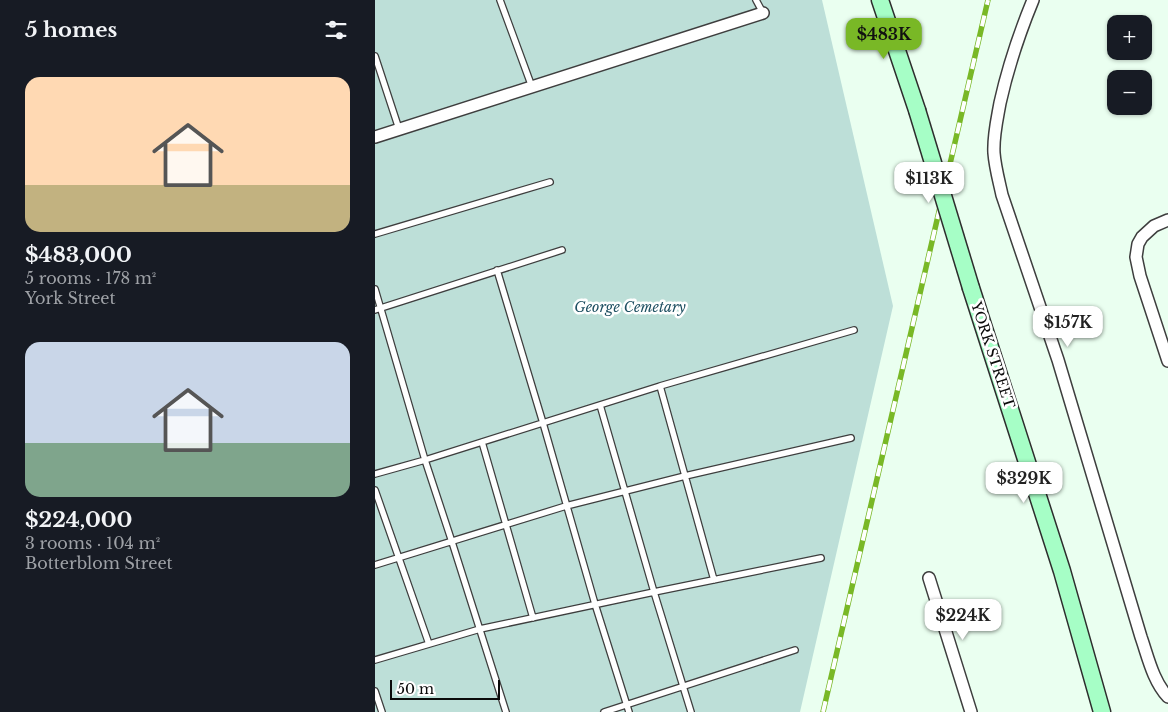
<!DOCTYPE html>
<html lang="en">
<head>
<meta charset="utf-8">
<style>
  :root { --surface:#171b24; --page:#20242c; --text:#f1f3f6; --muted:#9ea1a6; --accent:#79b826 }
  body { margin:0; font-family:"Libre Baskerville",serif; background:var(--page); color:var(--text); height:100vh; display:flex; flex-direction:column; font-size:19px; white-space:nowrap }
  * { box-sizing:border-box; margin:0 }
  p { font-size:16px; color:var(--muted) }
  .icon { flex:none; width:28px; height:28px; fill:none; stroke:currentColor; stroke-width:2; stroke-linecap:round; stroke-linejoin:round }
  .map { position:relative; flex:1; overflow:hidden }
  .side { display:flex; flex-direction:column; background:var(--surface); width:375px }
  .side>* { flex:none }
  .fabs { position:absolute; left:732px; top:15px; display:grid; gap:10px }
  .fabs a { display:grid; place-items:center; width:45px; height:45px; border-radius:10px; background:var(--surface); box-shadow:0 1px 4px #0004; font-size:25px }
  .scale { position:absolute; left:15px; bottom:12px; width:110px; box-sizing:border-box; padding-left:5px; border:2px solid #0b0b0b; border-top:0; font-size:14px; line-height:18px; white-space:nowrap; color:#0b0b0b; -webkit-text-stroke:4px #fff; paint-order:stroke }
  .price { position:absolute; translate:-50% -42px; padding:0 11px; border-radius:10px; background:#fff; color:#222; font-size:16px; line-height:32px; filter:drop-shadow(0 1px 2px #0008) }
  .price::after { content:''; position:absolute; left:50%; top:30px; width:15px; height:11px; margin-left:-8px; background:inherit; clip-path:polygon(0 0,100% 0,50% 100%) }
  .price.on { background:var(--accent); color:#111 }
  ul { padding:0; list-style:none }
  li { display:grid; align-content:center; gap:10px; height:265px; padding:0 25px }
  li span { display:grid; place-items:center; height:155px; border-radius:15px; color:#555 }
  li>.icon { margin-inline-start:auto }
  span .icon { width:90px; height:90px; fill:#fffc; stroke-width:1 }
  li b { font-size:21px }
  h2 { display:flex; justify-content:space-between; align-items:center; height:60px; padding:0 25px; font-size:21px }
  main { display:flex; flex:1; min-height:0 }
  .map>svg:first-child { display:block }
  .cemetery { fill:#bddfd8 }
  .lines { fill:none; stroke-linecap:round; stroke-linejoin:round }
  .lane-casing { stroke:#3e3e3e; stroke-width:8 }
  .street-casing { stroke:#3e3e3e; stroke-width:14 }
  .secondary-casing { stroke:#2d2d2d; stroke-width:19 }
  .lane { stroke:#fff; stroke-width:5.5 }
  .street { stroke:#fff; stroke-width:11 }
  .secondary { stroke:#a6fec6; stroke-width:16 }
  .rail-casing { stroke:#79b826; stroke-width:5.5 }
  .rail { stroke:#fff; stroke-width:4; stroke-dasharray:11; stroke-linecap:butt }
  .secondary-bridge-casing { stroke:#2d2d2d; stroke-width:19; stroke-linecap:butt }
  .secondary-bridge { stroke:#a6fec6; stroke-width:16 }
  .labels { text-anchor:middle; dominant-baseline:central; stroke-width:5; stroke-linejoin:round; paint-order:stroke }
  .park-label { font-size:14px; font-style:italic; fill:#1d4f61; stroke:#fff }
  .street-label { font-size:14px; fill:#0b0b0b; stroke:#fff }
</style>
</head>
<body>
<main>
<section class="side">
<h2>5 homes<svg class="icon" aria-label="filters" viewBox="0 0 24 24"><path d="M4 7h16M4 17h16"/><circle cx="9" cy="7" r="2"/><circle cx="15" cy="17" r="2"/></svg></h2>
<ul>
<li><span style="background:linear-gradient(#ffd9b3 70%,#c2b280 0)"><svg class="icon" aria-label="home" viewBox="0 0 24 24"><path d="M3 11l9-7 9 7M6 9v11h12V9"/></svg></span><div><b>$483,000</b><p>5 rooms · 178 m²</p><p>York Street</p></div></li>
<li><span style="background:linear-gradient(#c9d6e8 65%,#7fa58c 0)"><svg class="icon" aria-label="home" viewBox="0 0 24 24"><path d="M3 11l9-7 9 7M6 9v11h12V9"/></svg></span><div><b>$224,000</b><p>3 rooms · 104 m²</p><p>Botterblom Street</p></div></li>
</ul>
</section>
<div class="map">
<svg width="793" height="712" viewBox="0 0 793 712">
  <rect width="100%" height="100%" fill="#eafff0"/>
  <path class="cemetery" d="M0,0H447L518,306L425,712H0Z"/>
  <g class="lines">
    <g class="lane-casing">
      <path id="lane" d="M125,0L157,87
        M381,0L388,13
        M0,56L24,129
        M0,234L175,182
        M122,270L168,423L220,604L254,712
        M0,289L50,460L77,542L131,712
        M0,310L187,250
        M285,386L339,580
        M225,405L279,592L316,712
        M107,442L158,618
        M0,474L50,460L285,386L479,330
        M0,490L54,644
        M0,565L191,506L310,476L476,438
        M0,660L105,629L279,592L446,558
        M0,691L7,712
        M229,712L420,650"/>
    </g>
    <g class="street-casing">
      <path id="street" d="M658,0C644,34 633,67 625,103C622,120 618,136 619,153C620,167 624,181 627,195L683,360L766,637C773,657 778,681 793,697
        M0,137L388,13
        M793,220L779,226L767,237L763,244L761,257L765,276L793,361
        M554,578L596,712"/>
    </g>
    <g class="secondary-casing">
      <path id="secondary" d="M505,0L542,110
        M596,288L687,571L727,712"/>
    </g>
    <use href="#lane" class="lane"/>
    <use href="#street" class="street"/>
    <use href="#secondary" class="secondary"/>
    <g class="rail-casing">
      <path id="rail" d="M448,712L613,0"/>
    </g>
    <use href="#rail" class="rail"/>
    <g class="secondary-bridge-casing">
      <path id="secondary-bridge" d="M542,110L596,288"/>
    </g>
    <use href="#secondary-bridge" class="secondary-bridge"/>
  </g>
  <g class="labels">
    <g class="park-label">
      <text x="255" y="307">George Cemetary</text>
    </g>
    <g class="street-label">
      <text transform="translate(618 355) rotate(72)">YORK STREET</text>
    </g>
  </g>
</svg>
<div class="fabs">
<a>+</a>
<a>−</a>
</div>
<div class="scale">50 m</div>
<b class="price on" style="left:509px;top:60px">$483K</b>
<b class="price" style="left:554px;top:204px">$113K</b>
<b class="price" style="left:693px;top:348px">$157K</b>
<b class="price" style="left:649px;top:504px">$329K</b>
<b class="price" style="left:588px;top:641px">$224K</b>
</div>
</main>
</body>
</html>
